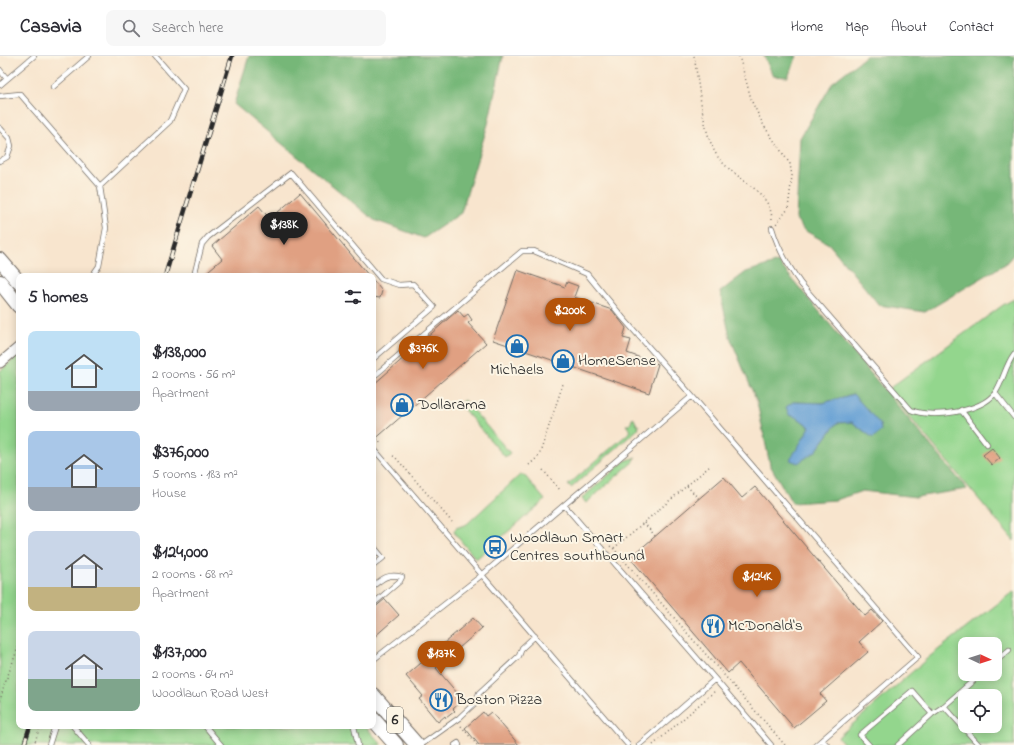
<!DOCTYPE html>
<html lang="en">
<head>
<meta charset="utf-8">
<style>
  :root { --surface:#fff; --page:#f7f7f7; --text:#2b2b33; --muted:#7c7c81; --line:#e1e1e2; --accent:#b45309 }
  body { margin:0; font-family:"Indie Flower",sans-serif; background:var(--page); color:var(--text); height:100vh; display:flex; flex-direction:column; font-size:15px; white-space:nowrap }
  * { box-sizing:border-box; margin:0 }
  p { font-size:13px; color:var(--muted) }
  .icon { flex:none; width:22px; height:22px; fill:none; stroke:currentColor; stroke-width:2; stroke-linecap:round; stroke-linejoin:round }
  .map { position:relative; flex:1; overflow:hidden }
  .side { position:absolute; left:16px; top:217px; width:360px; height:456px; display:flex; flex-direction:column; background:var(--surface); border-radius:8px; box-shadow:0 2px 10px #0003 }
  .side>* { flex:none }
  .needle { width:26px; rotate:94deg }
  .buttons { position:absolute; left:958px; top:581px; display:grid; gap:8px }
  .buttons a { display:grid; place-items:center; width:44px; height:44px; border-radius:8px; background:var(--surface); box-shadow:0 2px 10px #0003; font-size:20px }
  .price { position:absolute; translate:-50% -34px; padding:0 9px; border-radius:14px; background:var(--accent); color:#fff; font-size:13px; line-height:26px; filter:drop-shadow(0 1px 2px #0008) }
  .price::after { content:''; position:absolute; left:50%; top:24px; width:12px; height:9px; margin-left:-6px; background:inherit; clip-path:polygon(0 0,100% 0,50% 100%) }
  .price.current { background:#222; color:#fff }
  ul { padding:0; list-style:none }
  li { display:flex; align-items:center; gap:12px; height:100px; padding:0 12px }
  li span { display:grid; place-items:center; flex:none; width:112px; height:80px; border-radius:8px; color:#555 }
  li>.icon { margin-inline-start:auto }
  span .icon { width:48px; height:48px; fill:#fffc; stroke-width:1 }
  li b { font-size:17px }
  h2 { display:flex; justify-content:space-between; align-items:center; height:48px; padding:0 12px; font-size:17px }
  header { display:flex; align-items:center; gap:24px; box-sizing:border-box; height:56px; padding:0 20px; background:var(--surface); border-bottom:1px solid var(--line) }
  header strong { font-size:19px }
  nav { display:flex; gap:22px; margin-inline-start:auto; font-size:14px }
  .search { width:280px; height:36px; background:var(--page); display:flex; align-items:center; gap:10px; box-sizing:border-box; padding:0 14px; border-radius:8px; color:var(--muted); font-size:15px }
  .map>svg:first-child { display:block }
  .green { fill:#93d68d; stroke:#5f805c; fill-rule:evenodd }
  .forest { fill:#76b778; stroke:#507152; fill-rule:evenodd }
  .water { fill:#639fd4; stroke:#476580 }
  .building { fill:#e0a082 }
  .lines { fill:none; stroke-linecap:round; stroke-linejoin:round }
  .lane-casing { stroke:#736c64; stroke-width:6 }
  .street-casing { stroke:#736c64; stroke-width:11 }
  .primary-casing { stroke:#736c64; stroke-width:16 }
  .path { stroke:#736c64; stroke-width:1.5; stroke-dasharray:1 3; stroke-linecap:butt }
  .lane { stroke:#fff; stroke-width:4.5 }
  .street { stroke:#fff; stroke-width:9 }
  .primary { stroke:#fff; stroke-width:14 }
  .rail-casing { stroke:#2b2b2b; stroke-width:4.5 }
  .rail { stroke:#fcf5e5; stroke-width:3; stroke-dasharray:9; stroke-linecap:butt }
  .labels { text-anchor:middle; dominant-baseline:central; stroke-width:4; stroke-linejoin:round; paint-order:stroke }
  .shield { fill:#fcf5e5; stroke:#6a6863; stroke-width:1 }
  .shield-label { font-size:15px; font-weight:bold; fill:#2b2b2b }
  .poi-label { font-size:16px; fill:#2b2b2b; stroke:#fcf5e5; text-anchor:start }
</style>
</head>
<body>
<header>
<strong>Casavia</strong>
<div class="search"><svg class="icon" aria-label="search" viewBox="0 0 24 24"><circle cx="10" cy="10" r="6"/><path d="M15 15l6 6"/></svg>Search here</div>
<nav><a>Home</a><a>Map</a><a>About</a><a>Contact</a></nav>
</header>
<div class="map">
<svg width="1014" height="689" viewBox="0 0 1014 689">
  <rect width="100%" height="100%" fill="#fcf5e5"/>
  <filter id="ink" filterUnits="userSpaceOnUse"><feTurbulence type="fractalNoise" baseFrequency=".025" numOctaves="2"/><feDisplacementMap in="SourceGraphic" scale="8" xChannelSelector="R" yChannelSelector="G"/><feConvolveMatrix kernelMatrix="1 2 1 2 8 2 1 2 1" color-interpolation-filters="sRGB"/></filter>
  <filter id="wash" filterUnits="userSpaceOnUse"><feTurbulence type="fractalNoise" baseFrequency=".012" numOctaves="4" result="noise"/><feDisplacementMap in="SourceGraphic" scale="16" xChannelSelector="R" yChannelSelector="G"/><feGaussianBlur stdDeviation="0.9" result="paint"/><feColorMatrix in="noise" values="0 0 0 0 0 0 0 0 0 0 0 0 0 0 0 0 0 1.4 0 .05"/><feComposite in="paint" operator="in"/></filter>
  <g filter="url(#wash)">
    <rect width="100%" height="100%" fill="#f8e5ce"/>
    <path class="green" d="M1014,243V485L887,334L1003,249Z
      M19,299V670H28L41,674L43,670H365L382,689H0V315Z
      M464,344L510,397L505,401L459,348Z
      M633,361L637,369H639L638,373L571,432L568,429L631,375L626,369H630Z
      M636,401L633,404L634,405L586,447L582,442L625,405Z
      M520,419H524L545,444L476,503L456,479L454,475L456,472L467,468Z
      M1014,535V689H845L838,681L929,601ZM965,588H995V618H965ZM965,640H995V670H965Z"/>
    <path class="forest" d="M249,0H503L488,68L461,157L424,182L374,164L234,48Z
      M764,0H797L788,21L773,20Z
      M866,0H1014V198L1005,208L925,256L879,249L829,188L804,174L796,163L800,82L833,26Z
      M778,206L967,433L916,441L862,435L836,444L792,447L770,409L757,346L730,281L720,236L746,216ZM853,338L873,382L852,366L837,367L816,395L791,404L810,371L798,362L793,346L823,347Z"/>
    <path class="water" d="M853,338L880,368L881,375L873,382L852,366L837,367L816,395L798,407L790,404L810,371L798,362L789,359L786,351L793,346L823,347Z"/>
    <g id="blocks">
      <path class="building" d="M300,137L369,220H202L222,203L212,190L259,150L270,163Z
        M517,214L565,231L567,226L578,230L574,241L612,254L626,272L623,282L631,284L627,297L658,308L649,337L493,284Z
        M373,224L382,235L380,242L373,241Z
        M458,254L464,261L468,258L472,264L468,267L486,287L373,385V329Z
        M992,392L1000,402L992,409L983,399Z
        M724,421L742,442L755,431L865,560L872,554L882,565L859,586L868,596L820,638L826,645L794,672L739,607L728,617L630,502Z
        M385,543L399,559L373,582V553Z
        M473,562L482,572L436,612L463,644L453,653L455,655L446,662L445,660L438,666L419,643L423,640L406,620Z
        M483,656L486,660L491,656L519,689H479L465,672Z"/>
    </g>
  </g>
  <g filter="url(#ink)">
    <use href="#blocks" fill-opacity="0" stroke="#736c64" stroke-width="1"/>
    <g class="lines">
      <g class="lane-casing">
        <path id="lane" d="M0,14L7,23
          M0,29L34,0
          M53,31L89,0
          M0,40L20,38L100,130L106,172L99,210L92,220
          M0,72L9,82L11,90L7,101L0,105
          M100,130L170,65L184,33L155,0
          M772,172C778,193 788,210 801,228L911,354C931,363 981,356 995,337C1003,326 1005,310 1014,298
          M194,220L202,188L208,181L291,117L381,223L399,229L413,228L434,251L373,303
          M373,321L522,195H534L587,218L623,262L692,340L482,519L373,604
          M995,337L1014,361
          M692,340L918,601L816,689
          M961,354L987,388
          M373,392L628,689
          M564,449L715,623L639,689
          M373,490L383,502L373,510
          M373,530C383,522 389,517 402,521L400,525L373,548
          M995,606L1009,594
          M715,623L771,689
          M932,658L944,650
          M73,670L89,689
          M205,670L221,689
          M354,670L358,689
          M822,684L827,689
          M49,689L55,670
          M421,689L459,662L476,646L479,637L519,600L522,592L535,580
          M455,689L458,687L459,689
          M869,689L860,679L912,635L932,658L898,689
          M979,689L944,650L981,618"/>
      </g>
      <g class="street-casing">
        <path id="street" d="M0,307L19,291"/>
      </g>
      <g class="primary-casing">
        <path id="primary" d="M0,204L19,226
          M0,226L19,250
          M373,639L417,689
          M373,663L396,689"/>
      </g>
      <path class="path" d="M694,0C699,28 702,74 716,98C732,124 773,133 772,166
        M739,0L752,46L764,70L790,108L792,120L788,153L776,168
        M377,383L382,389
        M393,400L395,401L452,466
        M529,409L539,400L563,328
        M543,414L560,434
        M687,430L699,443
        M644,467L656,481
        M610,490L614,493L785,689
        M614,492L710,410
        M0,645L4,630L19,589
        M461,670L477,689
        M34,689L40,670
        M653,689L715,635"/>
      <use href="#lane" class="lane"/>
      <use href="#street" class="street"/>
      <use href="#primary" class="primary"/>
      <g class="rail-casing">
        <path id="rail" d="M165,220L232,0
          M24,689L30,670"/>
      </g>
      <use href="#rail" class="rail"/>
    </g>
  </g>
  <defs>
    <g id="shop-ring" transform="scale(1.15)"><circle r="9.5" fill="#fcf5e5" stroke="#1f6fb2" stroke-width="1.5"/><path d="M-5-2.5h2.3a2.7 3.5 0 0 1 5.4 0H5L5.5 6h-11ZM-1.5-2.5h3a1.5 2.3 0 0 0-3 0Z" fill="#1f6fb2"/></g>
    <g id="bus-ring" transform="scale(1.15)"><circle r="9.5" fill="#fcf5e5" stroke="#1f6fb2" stroke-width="1.5"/><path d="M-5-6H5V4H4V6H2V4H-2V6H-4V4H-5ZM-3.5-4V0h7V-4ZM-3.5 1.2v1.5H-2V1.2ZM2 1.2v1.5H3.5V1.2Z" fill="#1f6fb2"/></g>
    <g id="restaurant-ring" transform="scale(1.15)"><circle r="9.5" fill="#fcf5e5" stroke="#1f6fb2" stroke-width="1.5"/><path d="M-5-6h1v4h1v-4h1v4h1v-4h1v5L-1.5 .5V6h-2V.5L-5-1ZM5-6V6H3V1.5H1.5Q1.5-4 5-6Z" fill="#1f6fb2"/></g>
  </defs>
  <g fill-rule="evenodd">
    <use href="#shop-ring" x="517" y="290"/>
    <use href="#shop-ring" x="563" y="305"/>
    <use href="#shop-ring" x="402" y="349"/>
    <use href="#bus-ring" x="495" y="491"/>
    <use href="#restaurant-ring" x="713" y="570"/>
    <use href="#restaurant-ring" x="441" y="644"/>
  </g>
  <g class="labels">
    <rect class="shield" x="387" y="651" width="16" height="26" rx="3"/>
    <g class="shield-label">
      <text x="395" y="664">6</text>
    </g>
    <g class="poi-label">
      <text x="578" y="305">HomeSense</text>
      <text x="517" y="314" text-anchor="middle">Michaels</text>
      <text x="418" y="349">Dollarama</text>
      <text x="510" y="482">Woodlawn Smart<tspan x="510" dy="18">Centres southbound</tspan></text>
      <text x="728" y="570">McDonald's</text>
      <text x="456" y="644">Boston Pizza</text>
    </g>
  </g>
</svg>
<div class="buttons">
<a><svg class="needle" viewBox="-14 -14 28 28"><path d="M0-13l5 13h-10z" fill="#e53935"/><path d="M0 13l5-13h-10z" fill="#7c7c81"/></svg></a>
<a><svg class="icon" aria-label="locate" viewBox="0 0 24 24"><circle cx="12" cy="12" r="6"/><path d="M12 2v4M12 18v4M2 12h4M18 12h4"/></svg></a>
</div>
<b class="price current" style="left:284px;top:190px">$138K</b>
<b class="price" style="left:570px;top:276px">$200K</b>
<b class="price" style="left:423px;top:314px">$376K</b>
<b class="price" style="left:757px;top:542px">$124K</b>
<b class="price" style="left:441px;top:619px">$137K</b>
<section class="side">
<h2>5 homes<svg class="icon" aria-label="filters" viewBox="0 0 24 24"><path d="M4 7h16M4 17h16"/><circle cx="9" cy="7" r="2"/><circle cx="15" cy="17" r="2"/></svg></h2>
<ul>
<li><span style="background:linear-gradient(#bfe0f5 75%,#9aa5b1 0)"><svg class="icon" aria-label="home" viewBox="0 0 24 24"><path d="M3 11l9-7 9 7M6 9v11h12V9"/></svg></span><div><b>$138,000</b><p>2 rooms · 56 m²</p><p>Apartment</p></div></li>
<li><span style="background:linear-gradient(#a9c7e8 70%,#9aa5b1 0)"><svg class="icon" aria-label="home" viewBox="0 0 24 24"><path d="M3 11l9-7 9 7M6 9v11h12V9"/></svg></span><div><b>$376,000</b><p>5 rooms · 183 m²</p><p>House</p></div></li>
<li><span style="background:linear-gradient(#c9d6e8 70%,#c2b280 0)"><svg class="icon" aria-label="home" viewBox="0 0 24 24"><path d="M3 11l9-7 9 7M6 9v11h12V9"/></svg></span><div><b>$124,000</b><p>2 rooms · 68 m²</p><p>Apartment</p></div></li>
<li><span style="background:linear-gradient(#c9d6e8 60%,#7fa58c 0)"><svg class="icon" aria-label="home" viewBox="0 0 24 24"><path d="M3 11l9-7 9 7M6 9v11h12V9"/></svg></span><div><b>$137,000</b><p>2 rooms · 64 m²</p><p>Woodlawn Road West</p></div></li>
</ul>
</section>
</div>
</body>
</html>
